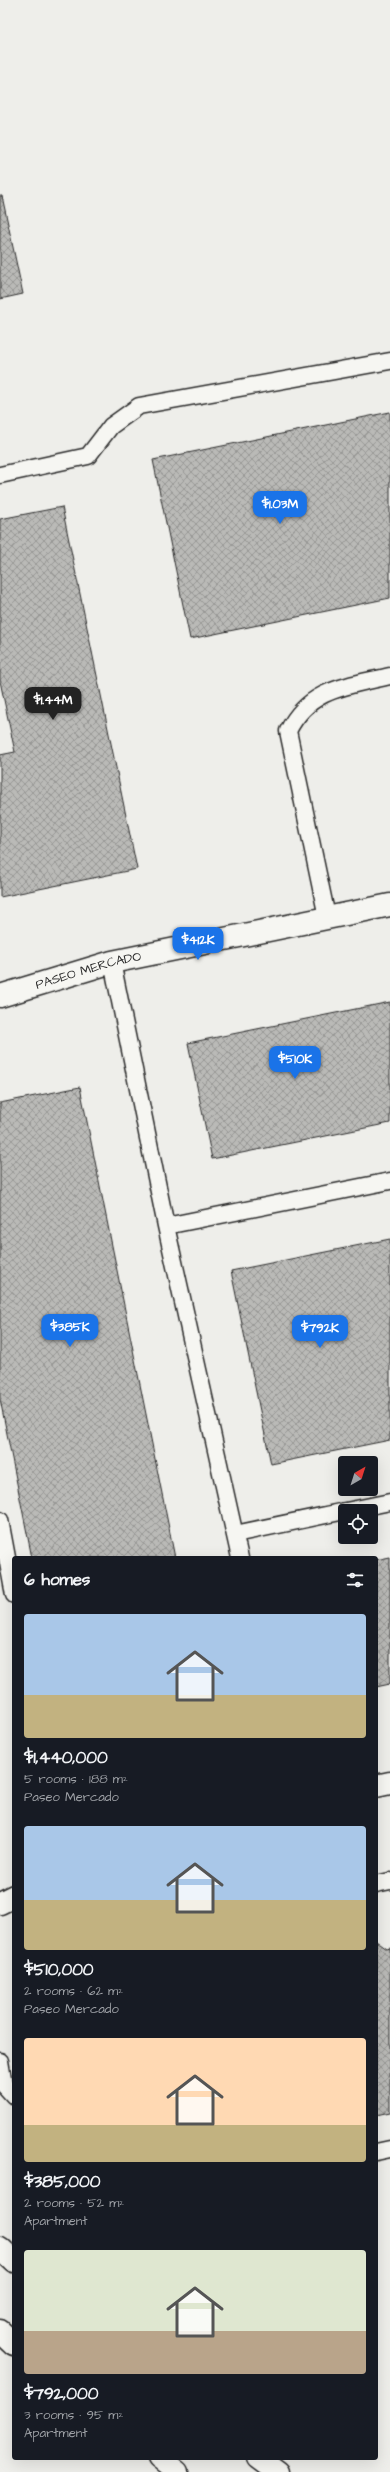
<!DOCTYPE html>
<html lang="en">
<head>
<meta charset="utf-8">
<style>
  :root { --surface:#171b24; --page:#20242c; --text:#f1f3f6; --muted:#9ea1a6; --accent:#1a73e8 }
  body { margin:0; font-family:"Architects Daughter",sans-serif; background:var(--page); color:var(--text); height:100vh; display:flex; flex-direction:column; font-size:15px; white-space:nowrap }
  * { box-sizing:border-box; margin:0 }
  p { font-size:13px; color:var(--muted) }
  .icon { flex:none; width:22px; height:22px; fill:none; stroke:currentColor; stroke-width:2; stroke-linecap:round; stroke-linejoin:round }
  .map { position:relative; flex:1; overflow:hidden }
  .side { position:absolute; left:12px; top:1556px; width:366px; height:904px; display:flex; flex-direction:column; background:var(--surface); border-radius:4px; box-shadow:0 4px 16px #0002 }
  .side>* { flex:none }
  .needle { width:26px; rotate:39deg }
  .fabs { position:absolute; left:338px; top:1456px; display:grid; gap:8px }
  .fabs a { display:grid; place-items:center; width:40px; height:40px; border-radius:4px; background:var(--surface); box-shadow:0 4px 16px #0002; font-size:20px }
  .price { position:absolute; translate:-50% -34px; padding:0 9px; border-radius:8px; background:var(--accent); color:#fff; font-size:13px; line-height:26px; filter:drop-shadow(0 1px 2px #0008) }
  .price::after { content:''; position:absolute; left:50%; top:24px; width:12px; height:9px; margin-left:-6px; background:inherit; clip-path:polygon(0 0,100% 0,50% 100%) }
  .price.selected { background:#222; color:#fff }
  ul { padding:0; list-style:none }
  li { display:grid; align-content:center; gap:8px; height:212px; padding:0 12px }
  li span { display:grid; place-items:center; height:124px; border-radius:4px; color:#555 }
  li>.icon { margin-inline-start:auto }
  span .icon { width:72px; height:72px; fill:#fffc; stroke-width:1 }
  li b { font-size:17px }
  h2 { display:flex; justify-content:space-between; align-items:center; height:48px; padding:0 12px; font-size:17px }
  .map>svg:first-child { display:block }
  .building { fill:url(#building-cross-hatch); stroke:#2b2b2b }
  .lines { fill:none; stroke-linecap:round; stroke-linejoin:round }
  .lane-casing { stroke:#2b2b2b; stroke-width:19 }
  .street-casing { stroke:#2b2b2b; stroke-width:25 }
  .secondary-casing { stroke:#2b2b2b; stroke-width:25 }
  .lane { stroke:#f6f6f2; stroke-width:16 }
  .street { stroke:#f6f6f2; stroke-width:22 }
  .secondary { stroke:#f6f6f2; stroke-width:22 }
  .labels { text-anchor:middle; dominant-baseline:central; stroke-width:3; stroke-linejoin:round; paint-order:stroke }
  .street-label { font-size:13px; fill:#2b2b2b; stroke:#f6f6f2 }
</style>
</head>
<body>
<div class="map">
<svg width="390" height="2472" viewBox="0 0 390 2472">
  <defs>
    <pattern id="building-cross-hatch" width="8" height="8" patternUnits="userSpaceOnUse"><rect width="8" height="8" fill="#babab7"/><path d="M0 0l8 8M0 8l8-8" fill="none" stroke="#979795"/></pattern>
  </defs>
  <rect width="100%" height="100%" fill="#eeeeea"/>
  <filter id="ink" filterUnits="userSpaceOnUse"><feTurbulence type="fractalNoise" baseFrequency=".025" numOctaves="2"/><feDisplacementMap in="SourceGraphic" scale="8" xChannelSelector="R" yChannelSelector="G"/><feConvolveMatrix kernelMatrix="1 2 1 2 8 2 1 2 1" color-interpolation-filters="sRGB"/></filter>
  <g filter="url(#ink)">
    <path class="building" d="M0,196H2L23,294L0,299Z
      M390,412V598L190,639L153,460Z
      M62,507L137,869L0,897V755L15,752L0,681V519Z
      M390,1002V1123L212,1159L188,1043Z
      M80,1087L175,1558H32L0,1399V1103Z
      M390,1239V1440L271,1464L231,1271Z
      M390,1557V1684L376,1687V1560Z
      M376,1941L387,1949L390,1948V2112L376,2115Z"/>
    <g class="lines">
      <g class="lane-casing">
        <path id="lane" d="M0,475L88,456L111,426L139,406L390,361
          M327,917L288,731C309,688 348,686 390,676
          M112,962L166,1226L240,1558
          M166,1226L390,1181
          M346,1511L390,1502
          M0,1520L14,1595
          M235,1534L345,1511
          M376,1884L390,1881
          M0,2061L4,2085L14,2096
          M376,2152L390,2149"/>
      </g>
      <g class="street-casing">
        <g id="street">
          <path id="s1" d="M0,996L112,962L390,905"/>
          <path d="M376,1786L390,1783"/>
          <path d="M0,1903L14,1896"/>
        </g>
      </g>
      <g class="secondary-casing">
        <path id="secondary" d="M0,2248L14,2261
          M0,2331L14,2344
          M159,2458L177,2472
          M259,2458L278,2472"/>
      </g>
      <use href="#lane" class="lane"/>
      <use href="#street" class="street"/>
      <use href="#secondary" class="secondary"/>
    </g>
  </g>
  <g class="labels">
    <g class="street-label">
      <text stroke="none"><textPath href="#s1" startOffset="92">PASEO MERCADO</textPath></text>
    </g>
  </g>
</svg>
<div class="fabs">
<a><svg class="needle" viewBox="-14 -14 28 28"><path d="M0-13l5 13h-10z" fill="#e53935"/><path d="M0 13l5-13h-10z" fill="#9ea1a6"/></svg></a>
<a><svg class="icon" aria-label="locate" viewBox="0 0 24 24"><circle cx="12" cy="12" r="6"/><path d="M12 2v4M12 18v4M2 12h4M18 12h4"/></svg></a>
</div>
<b class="price" style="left:280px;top:525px">$1.03M</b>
<b class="price selected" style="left:53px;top:721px">$1.44M</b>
<b class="price" style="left:198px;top:961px">$412K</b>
<b class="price" style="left:295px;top:1080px">$510K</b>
<b class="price" style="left:70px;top:1348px">$385K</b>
<b class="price" style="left:320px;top:1349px">$792K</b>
<section class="side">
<h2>6 homes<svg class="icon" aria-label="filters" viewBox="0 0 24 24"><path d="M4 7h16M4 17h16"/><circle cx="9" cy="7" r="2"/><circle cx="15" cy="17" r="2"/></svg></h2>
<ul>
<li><span style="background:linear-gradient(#a9c7e8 65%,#c2b280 0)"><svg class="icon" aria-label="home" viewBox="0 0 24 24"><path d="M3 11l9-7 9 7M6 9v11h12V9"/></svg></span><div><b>$1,440,000</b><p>5 rooms · 188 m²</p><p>Paseo Mercado</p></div></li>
<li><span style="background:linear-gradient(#a9c7e8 60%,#c2b280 0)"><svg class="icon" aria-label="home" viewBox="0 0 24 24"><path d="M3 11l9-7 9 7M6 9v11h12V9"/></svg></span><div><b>$510,000</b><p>2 rooms · 62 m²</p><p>Paseo Mercado</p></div></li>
<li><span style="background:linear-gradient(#ffd9b3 70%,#c2b280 0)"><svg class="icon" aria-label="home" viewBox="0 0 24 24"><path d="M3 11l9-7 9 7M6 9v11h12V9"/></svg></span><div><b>$385,000</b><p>2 rooms · 52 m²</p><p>Apartment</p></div></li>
<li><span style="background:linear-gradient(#dfe7d0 65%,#b9a48a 0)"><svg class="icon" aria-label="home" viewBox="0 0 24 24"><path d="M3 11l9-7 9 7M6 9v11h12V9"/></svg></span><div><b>$792,000</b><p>3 rooms · 95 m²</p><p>Apartment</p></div></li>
</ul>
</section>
</div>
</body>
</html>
